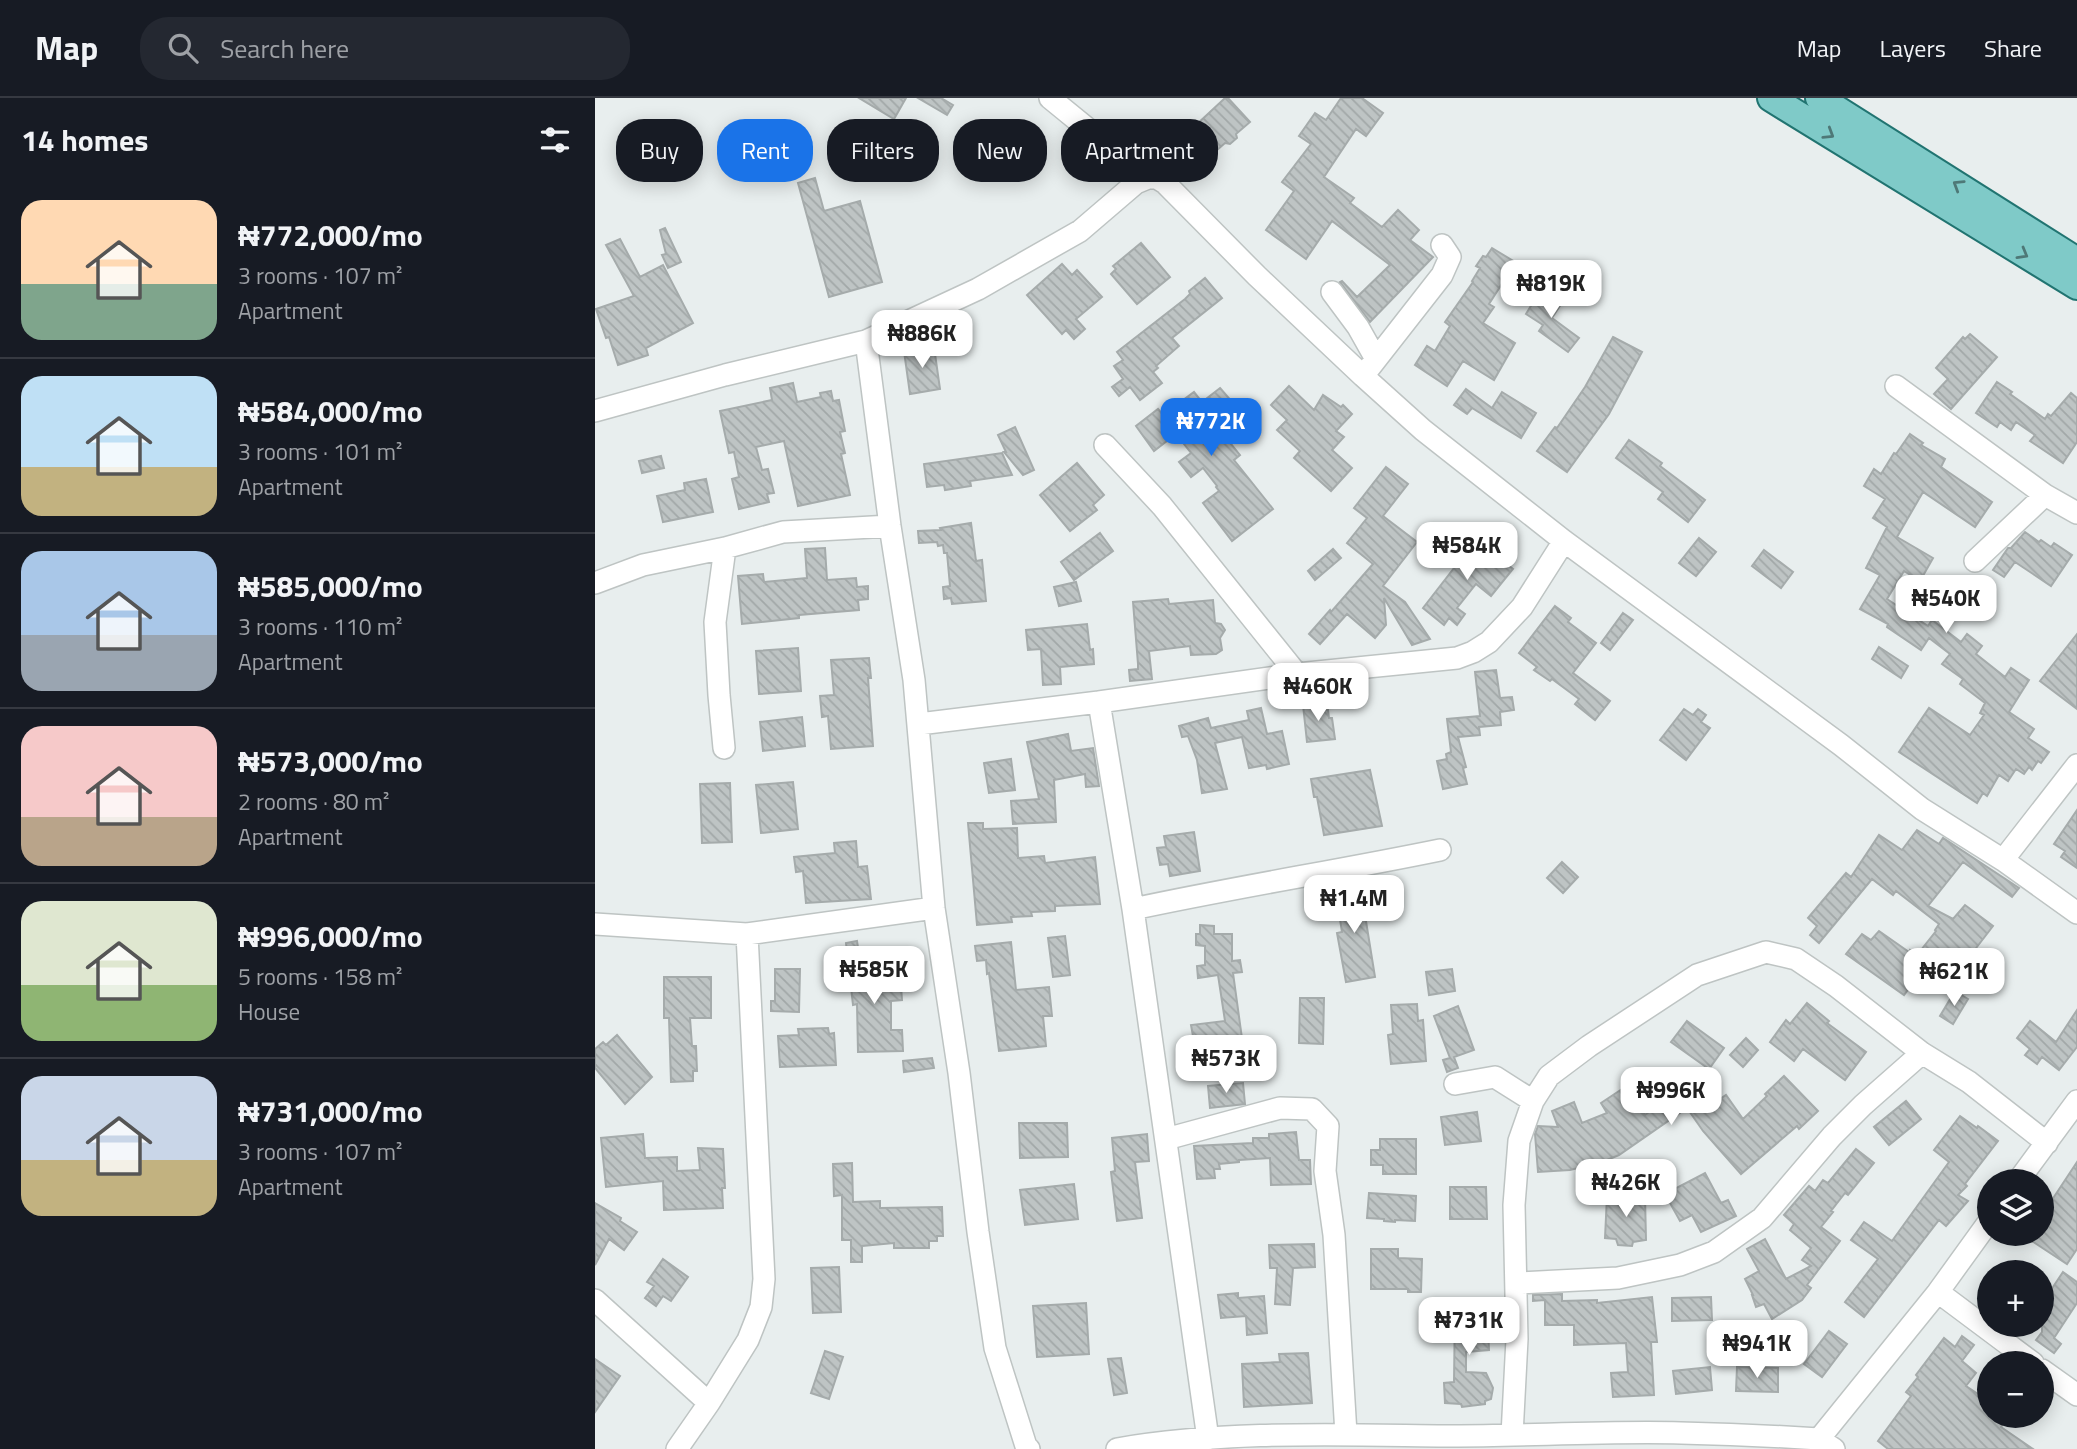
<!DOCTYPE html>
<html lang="en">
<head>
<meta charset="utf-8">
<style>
  :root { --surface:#171b24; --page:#242831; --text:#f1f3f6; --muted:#9ea1a6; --line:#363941; --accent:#1a73e8 }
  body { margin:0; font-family:"Titillium Web",sans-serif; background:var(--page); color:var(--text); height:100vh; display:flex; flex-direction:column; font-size:26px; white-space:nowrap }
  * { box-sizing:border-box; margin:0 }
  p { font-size:23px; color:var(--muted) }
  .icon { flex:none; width:38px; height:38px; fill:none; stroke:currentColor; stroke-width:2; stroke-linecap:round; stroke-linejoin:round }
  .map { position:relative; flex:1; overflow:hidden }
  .details { display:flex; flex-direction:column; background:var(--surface); width:595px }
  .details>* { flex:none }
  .top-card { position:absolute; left:21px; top:21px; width:665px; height:63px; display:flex; gap:14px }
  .controls { position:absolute; left:1382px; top:1071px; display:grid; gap:14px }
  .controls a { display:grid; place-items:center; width:77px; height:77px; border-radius:50%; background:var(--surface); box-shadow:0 4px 18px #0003; font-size:35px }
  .price { position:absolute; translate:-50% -60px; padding:0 16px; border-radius:14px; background:#fff; color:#222; font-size:23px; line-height:46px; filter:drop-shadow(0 2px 4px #0008) }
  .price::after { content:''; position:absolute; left:50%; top:42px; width:21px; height:16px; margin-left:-10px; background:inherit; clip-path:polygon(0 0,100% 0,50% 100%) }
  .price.on { background:var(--accent); color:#fff }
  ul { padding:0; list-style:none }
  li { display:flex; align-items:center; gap:21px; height:175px; padding:0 21px }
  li+li { border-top:2px solid var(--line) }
  li span { display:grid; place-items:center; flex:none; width:196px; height:140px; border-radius:21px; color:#555 }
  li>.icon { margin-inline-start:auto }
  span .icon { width:84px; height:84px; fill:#fffc; stroke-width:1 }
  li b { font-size:30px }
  h2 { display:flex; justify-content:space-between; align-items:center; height:84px; padding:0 21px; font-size:30px }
  .chip { padding:0 24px; border-radius:28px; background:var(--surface); box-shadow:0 4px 18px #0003; font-size:24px; line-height:63px }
  .chip.on { background:var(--accent); color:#fff }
  header { display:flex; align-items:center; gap:42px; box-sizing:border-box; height:98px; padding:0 35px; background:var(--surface); border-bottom:2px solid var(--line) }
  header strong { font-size:33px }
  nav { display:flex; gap:38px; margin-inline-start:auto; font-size:24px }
  .search { width:490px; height:63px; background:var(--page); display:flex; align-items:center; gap:18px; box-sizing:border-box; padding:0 24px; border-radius:28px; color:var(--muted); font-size:26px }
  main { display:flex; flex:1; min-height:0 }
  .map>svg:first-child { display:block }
  .building { fill:url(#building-back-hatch); stroke:#a5abab; stroke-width:2 }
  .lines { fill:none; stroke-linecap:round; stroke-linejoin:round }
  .minor-casing { stroke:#bec4c3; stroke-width:24 }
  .major-casing { stroke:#217471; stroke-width:30 }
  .minor { stroke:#fff; stroke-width:21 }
  .major { stroke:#7fcac8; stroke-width:26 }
  .oneway { stroke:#4e7877 }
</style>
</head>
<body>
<header>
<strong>Map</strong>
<div class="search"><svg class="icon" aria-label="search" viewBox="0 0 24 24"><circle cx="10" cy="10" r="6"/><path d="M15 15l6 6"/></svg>Search here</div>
<nav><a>Map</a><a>Layers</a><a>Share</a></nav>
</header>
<main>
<section class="details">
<h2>14 homes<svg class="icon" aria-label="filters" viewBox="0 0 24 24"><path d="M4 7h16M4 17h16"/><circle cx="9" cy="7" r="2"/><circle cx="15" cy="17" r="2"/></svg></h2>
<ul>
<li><span style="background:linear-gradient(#ffd9b3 60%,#7fa58c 0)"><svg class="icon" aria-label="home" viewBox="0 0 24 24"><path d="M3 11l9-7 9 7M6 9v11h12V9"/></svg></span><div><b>₦772,000/mo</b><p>3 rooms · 107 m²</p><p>Apartment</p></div></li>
<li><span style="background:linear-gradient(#bfe0f5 65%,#c2b280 0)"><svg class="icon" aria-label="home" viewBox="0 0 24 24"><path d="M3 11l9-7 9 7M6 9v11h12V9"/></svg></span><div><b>₦584,000/mo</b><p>3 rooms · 101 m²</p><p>Apartment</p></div></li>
<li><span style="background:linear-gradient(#a9c7e8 60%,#9aa5b1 0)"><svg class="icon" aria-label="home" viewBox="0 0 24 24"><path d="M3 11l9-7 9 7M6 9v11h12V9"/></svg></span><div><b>₦585,000/mo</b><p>3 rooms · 110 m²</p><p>Apartment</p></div></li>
<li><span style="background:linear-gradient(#f6c9c9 65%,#b9a48a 0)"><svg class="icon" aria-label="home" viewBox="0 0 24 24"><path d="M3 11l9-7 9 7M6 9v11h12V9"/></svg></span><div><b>₦573,000/mo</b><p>2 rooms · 80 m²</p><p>Apartment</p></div></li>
<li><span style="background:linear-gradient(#dfe7d0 60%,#8fb573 0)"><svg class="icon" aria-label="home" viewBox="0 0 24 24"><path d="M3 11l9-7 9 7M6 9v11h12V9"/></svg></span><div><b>₦996,000/mo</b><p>5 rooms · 158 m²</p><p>House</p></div></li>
<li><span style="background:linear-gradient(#c9d6e8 60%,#c2b280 0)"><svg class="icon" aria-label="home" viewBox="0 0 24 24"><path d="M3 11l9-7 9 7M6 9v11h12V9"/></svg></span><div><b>₦731,000/mo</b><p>3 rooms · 107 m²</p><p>Apartment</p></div></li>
</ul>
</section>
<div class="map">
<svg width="1482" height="1351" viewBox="0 0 1482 1351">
  <defs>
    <pattern id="building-back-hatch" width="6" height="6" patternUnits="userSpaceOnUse" patternTransform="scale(1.75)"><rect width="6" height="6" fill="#bec4c4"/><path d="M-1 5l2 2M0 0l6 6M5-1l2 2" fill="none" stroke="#a2a8a8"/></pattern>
  </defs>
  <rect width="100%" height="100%" fill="#e8eeee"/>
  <path class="building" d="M264,0H311L299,21Z
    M323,0H346L358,7L352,17Z
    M630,0H633L655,24L641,36L642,40L635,46L630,45L612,61L599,49L607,41L600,28Z
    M746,0H767L788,15L771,38L761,31L729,79L759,100L755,105L787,129L803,112L824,132L815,142L838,159L775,224L745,184L747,183L762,199L795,167L737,123L711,161L671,132L699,93L687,84L716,46L704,38L720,15L731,22Z
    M220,80L229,113L265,103L287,184L234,199L203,85Z
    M70,130L86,164L73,170L67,157L71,156L65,132Z
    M25,141L45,179L68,167L98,225L51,250L53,257L23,267L14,239L11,240L1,211L39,198L11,147Z
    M546,145L575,179L542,206L516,176L521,171L518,168Z
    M897,150L920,164L923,168L943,182L935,193L912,178L894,206L899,209L888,225L920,245L899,282L868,263L852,288L820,267L832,248L840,253L855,228L850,224L878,184L877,183L885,170L881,168L888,158L891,159Z
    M467,166L477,177L482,172L507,199L481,221L490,231L479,241L471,232L467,236L432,197Z
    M610,180L627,200L577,240L584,248L561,268L563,270L558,274L567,285L545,302L535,289L524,298L517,289L528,281L519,268L528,262L522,254L590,201L595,196L594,193Z
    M947,190L960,198L958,201L966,206L957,220L984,240L973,254L944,233L948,227L931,216Z
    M1375,236L1402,259L1356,311L1339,296L1353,281L1341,270L1368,239L1370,241Z
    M1018,239L1047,254L1014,316L972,374L942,353L960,329L962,330L990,289Z
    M339,249L345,291L315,296L309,253Z
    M1402,284L1417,294L1415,296L1450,321L1453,316L1456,318L1476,295L1482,300V344L1468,365L1435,343L1440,337L1421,324L1416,332L1405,324L1402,329L1381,315Z
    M198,285L202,304L226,299L225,295L236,293L238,303L244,302L250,333L245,334L250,355L246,356L255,397L203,408L189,343L161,349L167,372L173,371L179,395L172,396L174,404L144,411L137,381L144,379L139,354L134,355L125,313L177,302L175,290Z
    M694,288L719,312L728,297L746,309L748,307L757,316L741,333L749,339L737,352L757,370L736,393L699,360L705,353L682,332L692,322L676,307Z
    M625,290L644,312L623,330L645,357L639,362L678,411L637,443L608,405L624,393L621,389L622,388L608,370L596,379L584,364L596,355L581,336L559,353L541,328L563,311L568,317L599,294L607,304Z
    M871,291L897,310L907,294L941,315L926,340L877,310L872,316L859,307Z
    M420,329L439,372L428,377L409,354H411L403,337Z
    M1315,336L1328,345L1326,347L1350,361L1346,369L1397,404L1380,429L1328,394L1302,439L1338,460L1325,483L1309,473L1292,501L1333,528L1337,522L1366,544L1372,536L1387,548L1381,556L1410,579L1416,570L1434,582L1414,614L1439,631L1433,640L1454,654L1446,665L1443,663L1437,672L1434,669L1429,676L1421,671L1413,683L1404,677L1392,698L1388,695L1382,705L1304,654L1334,610L1375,637L1389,617L1385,615L1390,605L1365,586L1368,581L1347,566L1355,556L1334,540L1326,552L1292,529L1293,526L1265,511L1285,477L1271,470L1292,429L1278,420L1290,401L1269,388L1279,371L1286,376L1299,355L1301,356Z
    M1034,342L1067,365L1065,368L1110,402L1093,424L1063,401L1068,394L1021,360Z
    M407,355L417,377L375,383L376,388L350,392L349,387L332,389L329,366Z
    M66,358L69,370L47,375L44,363Z
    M482,365L509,397L498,407L502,412L475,433L445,397Z
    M791,369L813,386L788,418L822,444L788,488L810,504L835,541L817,547L789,500L791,527L780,540L752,516L725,546L714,536L735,512L736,514L778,466L752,445L772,420L759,410Z
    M111,381L118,414L68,424L62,398L90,392L89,385Z
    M376,425L381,463L387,462L391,503L357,506L356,500L349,501L348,489L355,488L352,455H349L348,447L343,448L342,444L324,445L323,433L346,432L345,430Z
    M1430,434L1444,444L1446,442L1456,449L1459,445L1477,457L1456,488L1420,464L1409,479L1398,472L1413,450H1416Z
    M505,435L518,453L479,482L466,464Z
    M878,440L918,471L896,498L881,486L862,510L870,516L862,527L854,520L849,527L828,510L859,470L857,468Z
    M1104,440L1121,454L1101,478L1084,465Z
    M230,450L232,482L261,480L262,489L273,488V501L263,502L264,512L204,517V520L147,526L143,478L168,476L169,484L212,480L210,451Z
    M738,451L746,460L720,482L713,473Z
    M1169,452L1198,474L1186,490L1157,468Z
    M481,484L486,503L464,508L459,489Z
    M573,501L574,506L618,502L620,525L626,526L630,532L625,540L627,552L621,556L596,557L595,548L554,553L557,581L535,583L534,572L543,571V566L538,504Z
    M960,508L976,520L973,524L1001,545L978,575L1015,603L1000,622L980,606L984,601L957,581L955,583L939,572L942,569L924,555Z
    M1028,515L1038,522L1015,552L1006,545Z
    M492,526L495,552L498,551L499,566L465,569L466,586L448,587L446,551L433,552L431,532Z
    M1482,536V611L1445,583Z
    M1284,549L1313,568L1306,580L1277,561Z
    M203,550L206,593L164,596L161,553Z
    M274,560L276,580H273L278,648L236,651L233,618L227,619L225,598L239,597L236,562Z
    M901,572L905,600L917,599L919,612L905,614L906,627L884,629L885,637L863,639L871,669L868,670L872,686L848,691L842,663L852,661L851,656L856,654L852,621L885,618L880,574Z
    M728,605L729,612H733L734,620H737L740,641L712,644L708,607Z
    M666,610L672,636L687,633L694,666L672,671L671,667L654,670L647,639L620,645L632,691L607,695L602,662L593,638L587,639L584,628L613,620L616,630L654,622L652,613Z
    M1089,611L1098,617L1103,611L1111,617L1106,624L1115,630L1091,662L1065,642Z
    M207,619L210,648L168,653L165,624Z
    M473,636L476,653L498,650L504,688L491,689L490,676L459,682L461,724L418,726L416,703L444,701L432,644Z
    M416,661L420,692L394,695L389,665Z
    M775,672L787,728L729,737L722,699H719L716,681Z
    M198,684L203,731L166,735L161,687Z
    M135,685L137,744L107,745L105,686Z
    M1482,712V770L1466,759L1470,753L1459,746Z
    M373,725H388V731L422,730L423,760L449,758L450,765L500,759L505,806L460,808V813L436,814L437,818L416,819L417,824L382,827Z
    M1322,732L1344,746L1348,740L1424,790L1417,799L1368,764L1333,808L1358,821L1370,807L1398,828L1375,858L1365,851L1352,868L1338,858L1309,897L1251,856L1267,836L1276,842L1284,833L1314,854L1315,852L1322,857L1341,833L1340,832L1344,826L1301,793L1298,797L1277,781L1224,845L1215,837L1222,828L1213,820L1251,775L1256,779L1284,737L1307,752Z
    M599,734L605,773L575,778L573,766L565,767L562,750L571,749L569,738Z
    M261,743L263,769L272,768L276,801L211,805L208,773L201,774L199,759L240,755L239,745Z
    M967,764L983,779L968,795L952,780Z
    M765,786L780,879L751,884L742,835L747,834L740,790Z
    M605,827L619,828V836H637V863L645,862L647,874L638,875L649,955L601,961L599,950L592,951L590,939L598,938L596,927L630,923L623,877L603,880L602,868L610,867V848L601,847V836H605Z
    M470,838L475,877L458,879L453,840Z
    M262,843L267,877L305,874L307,902L296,903V932H307L308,953L263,954L262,906L258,907L251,845Z
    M416,844L421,892L454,889L457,918H448L451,948L404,953L394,875L392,876L391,862L382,863L380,848Z
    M180,871H205L204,914L176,913V903H180Z
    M857,871L860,893L834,897L831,874Z
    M69,879H116V920H95L97,948H101L102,973H98V983L76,984L74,920H69Z
    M1360,893L1373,901L1358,926L1345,918Z
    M705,900H729L728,946L704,945Z
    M1212,905L1234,923L1232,925L1271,954L1250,982L1208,951L1199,963L1175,944L1191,922L1195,926Z
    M822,906L823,923L828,922L831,963L796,966L793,937L798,936L796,907Z
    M863,908L879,952L859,959L863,970L852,974L848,962L855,960L839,918Z
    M1482,912V949L1464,972L1447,959L1442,966L1430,957L1435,951L1422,940L1435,923L1461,944Z
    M1092,923L1129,950L1114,971L1076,944Z
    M233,930L234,936L239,935L241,967L185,969L183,938L204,937L203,931Z
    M22,937L57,979L30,1006L0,970V951L8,944L11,947Z
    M1151,940L1163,952L1148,969L1135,957Z
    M337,960L339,970L309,974L308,963Z
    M1189,978L1223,1013L1204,1031L1202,1028L1146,1076L1108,1033L1092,1010L1024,1057L1007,1064L975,1072L943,1074L940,1036L943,1028L963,1029L957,1013L979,1004L987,1025L1012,1015L1006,1005L1030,989L1050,1017L1094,982L1115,1008L1131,997L1148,1021L1172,998L1170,996Z
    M648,985L650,1006L615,1010L613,988Z
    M1311,1003L1326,1021L1294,1047L1279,1029Z
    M882,1014L886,1043L850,1047L846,1019Z
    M1365,1018L1382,1030L1383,1028L1403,1043L1370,1086L1372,1088L1363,1097L1373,1103L1351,1128L1344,1122L1269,1219L1250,1204L1283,1161L1256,1142L1269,1124L1297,1143L1354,1064L1339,1052Z
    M424,1025H472L473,1059L425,1060Z
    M701,1034L704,1062H715L716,1086L676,1087L675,1060L644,1062V1064L624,1066L625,1071H619L620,1080L602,1081L599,1048L658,1045V1040H674V1036Z
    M48,1036L50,1060L82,1059V1073L105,1072L103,1050L128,1051L130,1090H127L128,1110L69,1112L68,1083L11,1089L6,1040Z
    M552,1036L554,1063L540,1064L547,1120L522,1123L516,1074L520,1073L517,1040Z
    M785,1041H821V1076H788V1067H776V1052H785Z
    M1261,1051L1279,1065L1253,1097L1250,1095L1236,1113L1238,1114L1226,1129L1245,1143L1212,1187L1216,1190L1207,1202L1177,1221L1169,1206L1161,1209L1157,1197H1158L1150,1181L1164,1173L1152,1151L1170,1141L1191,1181L1216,1168L1207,1162L1216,1150L1195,1132L1199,1126L1189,1117L1214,1088L1220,1093L1228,1082L1233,1085Z
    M1482,1064V1151L1472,1166L1426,1136H1447V1117Z
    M257,1065L258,1104L285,1103V1110L347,1109L348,1138H342V1143H334V1150H299V1145L267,1148V1164H256V1142H247V1097L239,1098L238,1066Z
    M1110,1075L1126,1105L1133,1102L1141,1118L1106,1134L1097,1117L1085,1123L1070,1096Z
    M479,1086L483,1121L430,1127L425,1092Z
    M855,1089H891L892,1121H855Z
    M774,1095L821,1098L820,1123L800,1122V1124L789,1123V1121L772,1120Z
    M1012,1098H1050L1051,1142L1038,1144L1037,1148L1023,1147L1021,1141L1010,1140Z
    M0,1105L26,1120L25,1123L42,1134L29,1152L14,1141L0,1167Z
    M719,1146L720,1169L698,1170L695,1207L680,1206L682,1170H675L674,1147Z
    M776,1151H803V1160L827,1161L826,1194H813V1191H776Z
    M68,1161L93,1179L76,1203L68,1198L61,1208L50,1200L59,1188L52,1184Z
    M244,1169L246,1214L218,1215L216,1170Z
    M1468,1174L1482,1184V1205L1459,1240L1466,1246L1459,1255L1441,1242L1447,1234V1196L1451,1189L1456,1192Z
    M643,1195V1200L669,1198L672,1235L652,1237L651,1218L626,1220L623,1197Z
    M967,1196V1203L1002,1202V1205L1057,1199L1062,1244H1056L1059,1297L1018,1299L1016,1275L1033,1274L1031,1245L979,1247V1227H950V1202L938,1203V1197Z
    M1116,1199L1117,1222L1077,1223V1200Z
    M491,1205L494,1256L442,1259L438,1208Z
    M892,1206L894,1252L871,1254V1274L891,1275L898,1290L896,1301L890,1303V1306L867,1309L866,1306L850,1305L849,1285L859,1284L860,1208Z
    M1234,1233L1252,1246L1227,1279L1209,1266Z
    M1367,1238L1379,1247L1367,1263L1381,1275L1371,1288L1395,1304V1318H1414L1406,1329L1438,1351H1293L1283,1343L1316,1298L1311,1294L1323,1279L1321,1277L1349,1240L1360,1249Z
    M230,1253L248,1259L234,1301L216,1295Z
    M713,1255L717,1305L649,1309L647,1266L685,1264L684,1256Z
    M526,1260L532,1295L519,1297L513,1261Z
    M0,1261L25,1278L0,1314Z
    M1115,1269L1117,1292L1081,1296L1078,1273Z
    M1142,1269L1183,1270V1294L1141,1293Z"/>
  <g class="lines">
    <g class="minor-casing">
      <path id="minor" d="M455,0L553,80
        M737,194L763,229L781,261
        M768,278L847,177L855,159L847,147
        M1301,288L1450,397L1482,415
        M0,313L130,277L271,243
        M510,347L567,408L702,576
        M1380,463L1450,397
        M0,485L48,467L130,450
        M504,604L702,576L862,560L878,554L894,544L927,509L969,443
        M324,626L504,604L538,811L613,1341
        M129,650L124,597L120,524L130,450L188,434L295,428
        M1408,762L1482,667
        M538,811C640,789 743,773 845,752
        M0,826L152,836L339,810
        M860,986L900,979L938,1003
        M571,1041L685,1010L717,1011L733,1028L730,1073L739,1137L751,1336
        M1423,1083L1482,1003
        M922,1185L1023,1180L1085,1167L1119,1154L1167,1120L1237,1038L1268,1007L1327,955
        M1343,1194L1438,1265
        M0,1202L114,1305
        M1447,1272L1482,1297
        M917,1337L922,1241L919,1107L924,1043L938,1003L954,978L994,948L1102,877L1171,854L1201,861L1241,888L1327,955L1374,984L1452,1045
        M1224,1341L1343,1194L1395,1122
        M82,1351L114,1305L153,1242L166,1209L169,1181L152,836
        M434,1351L431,1348L400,1250L383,1134L364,975L339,810L319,582L295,428L271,243L383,191L485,133L541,85L553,80H562L570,85L662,178L768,278L828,332L969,443L1246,647L1327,711L1408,762L1482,815
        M522,1351C632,1332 746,1337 857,1338C933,1338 1010,1333 1086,1335C1132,1336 1178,1338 1224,1341L1239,1351"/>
    </g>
    <g class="major-casing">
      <path id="major" d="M1176,0L1482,188
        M1224,0L1482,163"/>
    </g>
    <use href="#minor" class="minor"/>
    <use href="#major" class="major"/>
  </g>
  <defs><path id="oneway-chevron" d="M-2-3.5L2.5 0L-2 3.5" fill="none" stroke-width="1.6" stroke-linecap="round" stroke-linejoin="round" transform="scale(1.75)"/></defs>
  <g class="oneway">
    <use href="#oneway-chevron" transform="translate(1234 36) rotate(32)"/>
    <use href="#oneway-chevron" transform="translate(1363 87) rotate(-148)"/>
    <use href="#oneway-chevron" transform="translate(1428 156) rotate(30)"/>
  </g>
</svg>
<div class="controls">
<a><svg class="icon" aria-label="layers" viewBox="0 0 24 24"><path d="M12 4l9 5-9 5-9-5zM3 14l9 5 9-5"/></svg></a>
<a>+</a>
<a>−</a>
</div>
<b class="price" style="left:956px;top:222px">₦819K</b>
<b class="price" style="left:327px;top:272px">₦886K</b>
<b class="price on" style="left:616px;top:360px">₦772K</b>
<b class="price" style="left:872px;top:484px">₦584K</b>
<b class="price" style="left:1351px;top:537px">₦540K</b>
<b class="price" style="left:723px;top:625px">₦460K</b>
<b class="price" style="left:759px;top:837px">₦1.4M</b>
<b class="price" style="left:279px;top:908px">₦585K</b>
<b class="price" style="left:1359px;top:910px">₦621K</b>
<b class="price" style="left:631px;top:997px">₦573K</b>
<b class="price" style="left:1076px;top:1029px">₦996K</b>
<b class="price" style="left:1031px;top:1121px">₦426K</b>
<b class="price" style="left:874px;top:1259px">₦731K</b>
<b class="price" style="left:1162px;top:1282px">₦941K</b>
<div class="top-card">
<a class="chip">Buy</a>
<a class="chip on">Rent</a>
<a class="chip">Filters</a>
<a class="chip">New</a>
<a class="chip">Apartment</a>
</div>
</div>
</main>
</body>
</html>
